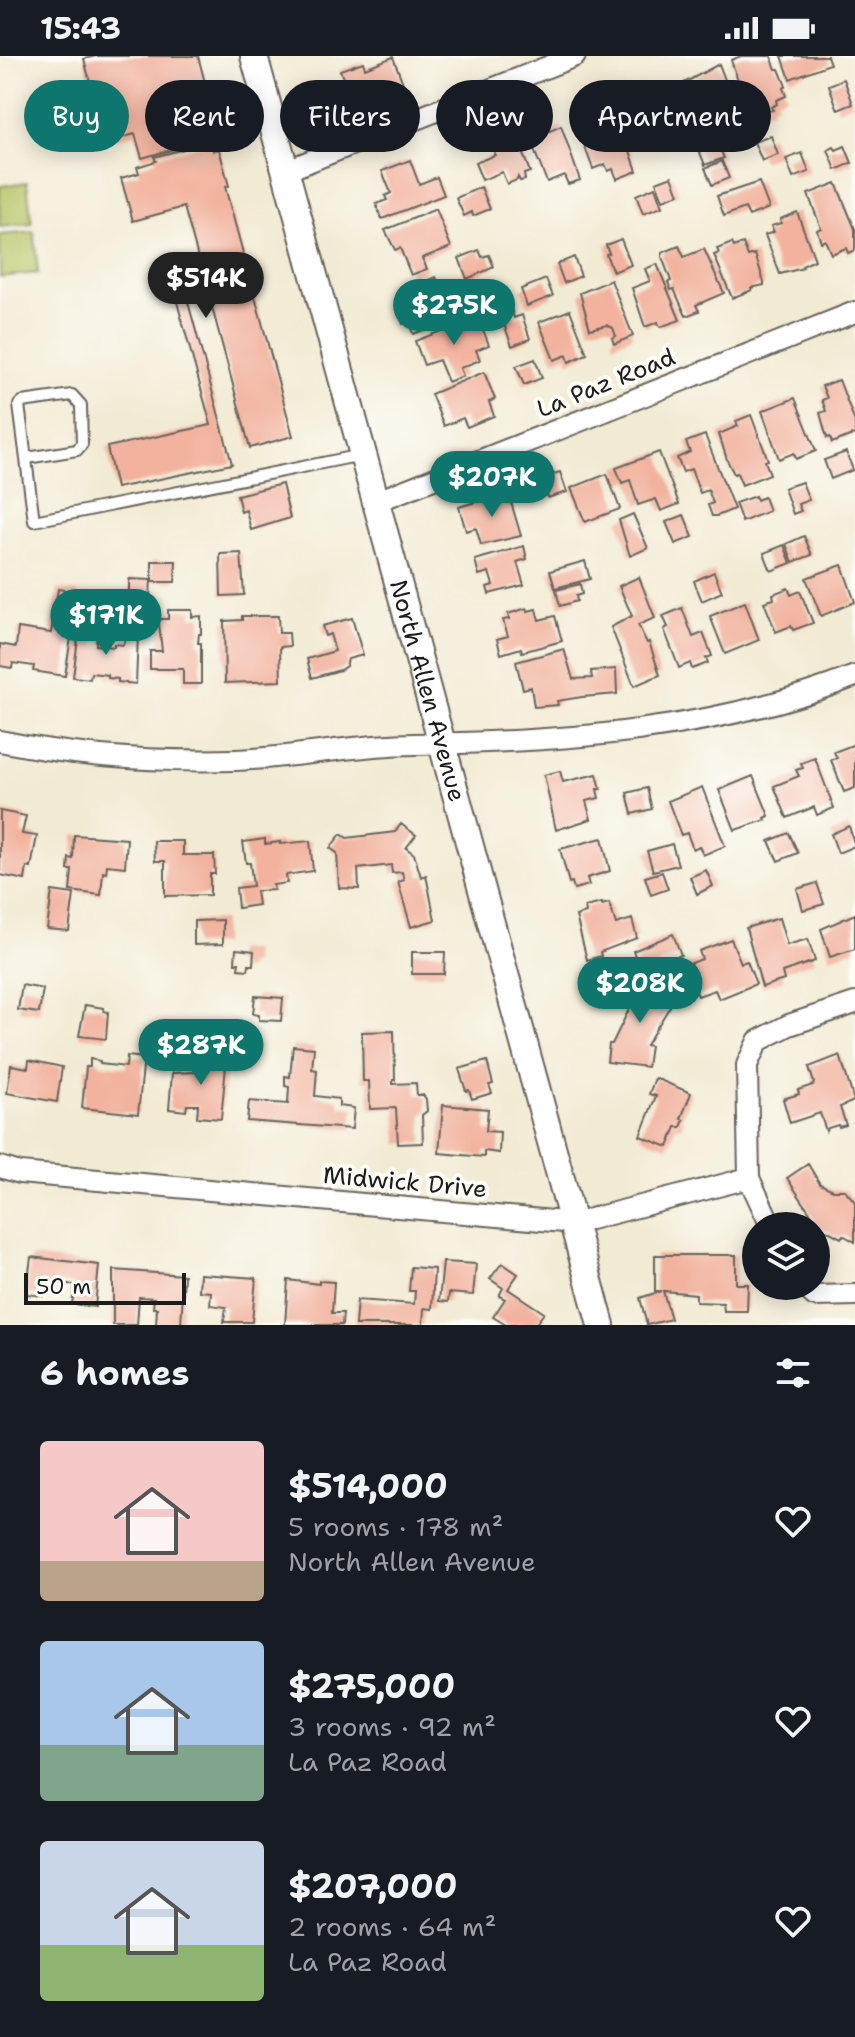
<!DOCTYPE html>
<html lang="en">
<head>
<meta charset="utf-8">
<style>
  :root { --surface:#171b24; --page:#242831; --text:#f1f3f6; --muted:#9ea1a6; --accent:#0f766e }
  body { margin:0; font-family:"Shantell Sans",sans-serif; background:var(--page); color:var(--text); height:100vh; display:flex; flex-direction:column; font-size:30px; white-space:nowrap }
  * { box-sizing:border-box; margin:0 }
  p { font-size:26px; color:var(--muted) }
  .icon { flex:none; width:44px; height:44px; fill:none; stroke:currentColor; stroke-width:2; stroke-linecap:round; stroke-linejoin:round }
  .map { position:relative; height:1269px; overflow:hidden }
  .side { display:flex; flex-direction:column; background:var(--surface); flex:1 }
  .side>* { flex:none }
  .top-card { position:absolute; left:24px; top:24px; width:808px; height:72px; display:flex; gap:16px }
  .controls { position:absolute; left:742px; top:1156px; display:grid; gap:16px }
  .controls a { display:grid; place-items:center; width:88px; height:88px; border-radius:50%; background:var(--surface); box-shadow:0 4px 20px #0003; font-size:40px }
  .scale { position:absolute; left:24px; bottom:20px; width:162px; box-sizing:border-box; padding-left:8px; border:4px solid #1c1c1c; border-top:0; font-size:22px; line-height:28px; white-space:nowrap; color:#1c1c1c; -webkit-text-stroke:6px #fdfcf7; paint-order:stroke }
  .price { position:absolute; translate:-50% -68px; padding:0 18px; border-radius:28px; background:var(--accent); color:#fff; font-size:26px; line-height:52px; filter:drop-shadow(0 2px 4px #0008) }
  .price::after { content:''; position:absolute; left:50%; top:48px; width:24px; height:18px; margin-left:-12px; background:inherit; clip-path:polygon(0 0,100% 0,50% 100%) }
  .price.current { background:#222; color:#fff }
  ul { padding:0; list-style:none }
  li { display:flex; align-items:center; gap:24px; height:200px; padding:0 40px }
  li span { display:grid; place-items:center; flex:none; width:224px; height:160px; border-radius:8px; color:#555 }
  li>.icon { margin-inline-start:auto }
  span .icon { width:96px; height:96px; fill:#fffc; stroke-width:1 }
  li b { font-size:34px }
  h2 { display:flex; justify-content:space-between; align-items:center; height:96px; padding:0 40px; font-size:34px }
  .tag { padding:0 28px; border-radius:36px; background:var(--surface); box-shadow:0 4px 20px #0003; font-size:28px; line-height:72px }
  .tag.current { background:var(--accent); color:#fff }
  .status { display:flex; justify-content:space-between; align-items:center; height:56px; padding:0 40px; background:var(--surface); direction:ltr }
  .status svg { height:22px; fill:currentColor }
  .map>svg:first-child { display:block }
  .park { fill:#b6c365; stroke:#697040; stroke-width:2 }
  .building { fill:#f2b29e }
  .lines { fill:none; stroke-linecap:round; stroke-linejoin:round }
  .lane-casing { stroke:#67645c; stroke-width:14 }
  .street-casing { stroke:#67645c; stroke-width:24 }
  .secondary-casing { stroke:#67645c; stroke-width:30 }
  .lane { stroke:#fff; stroke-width:10 }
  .street { stroke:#fff; stroke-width:20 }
  .secondary { stroke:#fff; stroke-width:26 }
  .labels { text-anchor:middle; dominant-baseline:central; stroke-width:8; stroke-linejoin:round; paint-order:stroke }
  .street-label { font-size:24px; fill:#1c1c1c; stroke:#fdfcf7 }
</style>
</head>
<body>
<div class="status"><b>15:43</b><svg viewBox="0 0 49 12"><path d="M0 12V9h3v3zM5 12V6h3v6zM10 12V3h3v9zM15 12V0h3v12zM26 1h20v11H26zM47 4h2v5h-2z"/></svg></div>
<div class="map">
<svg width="855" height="1269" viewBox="0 0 855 1269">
  <rect width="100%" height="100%" fill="#fdfcf7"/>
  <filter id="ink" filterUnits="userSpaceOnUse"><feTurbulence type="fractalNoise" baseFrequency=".0125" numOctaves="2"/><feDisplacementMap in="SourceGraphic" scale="16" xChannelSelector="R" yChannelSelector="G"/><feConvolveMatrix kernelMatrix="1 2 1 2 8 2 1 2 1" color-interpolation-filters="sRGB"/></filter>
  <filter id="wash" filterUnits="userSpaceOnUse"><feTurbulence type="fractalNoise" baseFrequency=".006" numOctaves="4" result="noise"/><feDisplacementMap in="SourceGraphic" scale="32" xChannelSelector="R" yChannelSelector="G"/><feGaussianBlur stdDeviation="1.8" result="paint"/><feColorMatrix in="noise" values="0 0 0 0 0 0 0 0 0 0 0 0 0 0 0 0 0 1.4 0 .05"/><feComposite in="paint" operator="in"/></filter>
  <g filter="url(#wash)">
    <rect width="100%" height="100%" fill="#f2ebd4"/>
    <path class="park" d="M27,126L32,168L0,171V130Z
      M34,176L38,217L0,221V179Z"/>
    <g id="blocks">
      <path class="building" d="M96,0H198L213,57L185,65L191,88L142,102L135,78L106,86L84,3Z
        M741,0H771L776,13H779L786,30L783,32L786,40L776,44L777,48L771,51L773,54L757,57L753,41L745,44L731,4Z
        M782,0H827L830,8L790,23Z
        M393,1L404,30L369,44L364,32L349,38L340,14L363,6L365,12Z
        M719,8L737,56L730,59L731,62L712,70L711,67L701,70L684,27Z
        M844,23L853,48L838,54L829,29Z
        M656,33L659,39L670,34L686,73L658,81L654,71L642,76L631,49L643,44L641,39Z
        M614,49L637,115L617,123L613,113L608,115L605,108L593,113L576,67Z
        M561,70L580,124L568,128L564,119L547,126L528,79L541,73L543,78Z
        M771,80L778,99L762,105L754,86Z
        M715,82L724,102L705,109L697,89Z
        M517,83L530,116L524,118L525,124L520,125L518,121L517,124L507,128L502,116L482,124L475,107L495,99L492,90L502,86L503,89Z
        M210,86L213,95L219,93L229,130L225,131L293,380L250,392L206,229L185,235L232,408L116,432L107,391L211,369L172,228L203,219L184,151L133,165L121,122L139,117L137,111L156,105L154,101Z
        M845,90L852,107L836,114L828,94L834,91L836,94Z
        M802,97L809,116L793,122L786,103Z
        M410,104L419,128L437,121L444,139L382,163L376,148L387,144L385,140L391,137L382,115Z
        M722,105L729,122L712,129L705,112Z
        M672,120L679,138L663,144L656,126Z
        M759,126L769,152L749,160L745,152L724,160L717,140Z
        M836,127L855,173V194L848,197L846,192L831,198L825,184L821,186L817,174L821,172L808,138Z
        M481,131L490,153L473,160L472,156L464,160L456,142Z
        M655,131L662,151L643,158L636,139Z
        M436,153L451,191L422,202L427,213L411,219L400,192L395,194L385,174Z
        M797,156L815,204L802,210L803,212L780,218L765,179L774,176L771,170L781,167L780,163Z
        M621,183L631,209L613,216L606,198L609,197L606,189Z
        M732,187L734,191L743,187L748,200L755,198L764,226V229L751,232L752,234L732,242L714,199L719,197L717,193Z
        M679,190L684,201L704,193L724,237L696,249L699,255L686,260L674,233L671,234L668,226L671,225L662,201V197Z
        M479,194L482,201L489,199L494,211L467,223L459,202Z
        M574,201L581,220L564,227L557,208Z
        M657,208L680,264L660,271L658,266L645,271L632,232L650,225L645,213Z
        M436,221L440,230L448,227L461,260L413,278L409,266L403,268L400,259L405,257L397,236Z
        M546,223L553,240L527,250L521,233Z
        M611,224L633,280L614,288L612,282L616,280L613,272L607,269L590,273L580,237Z
        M511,253L514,262L522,259L530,283L512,290L500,257Z
        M570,254L587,298L569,306L567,299L554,304L539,266Z
        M478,261L489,289L476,294L480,304L460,312L463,320L448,326L439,304L424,309L415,285Z
        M535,303L542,322L524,329L516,310Z
        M484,316L495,343L489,346L494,360L467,371L463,362L444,370L431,338Z
        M839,324L855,366V378L832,387L830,381L827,382L820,357L826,355L822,344L827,342L822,330Z
        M795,342L816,395L796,403L794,397L779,403L762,355Z
        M751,359L768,404L765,405L770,418L742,429L737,417L734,418L727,404L719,378L738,370L736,365Z
        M705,379L734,453L717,460H712L708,449L713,447L708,434L700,437L691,413L683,416L677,402L690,396L686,386Z
        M659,396L679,448L661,455L656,443L638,449L630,424L622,427L616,412Z
        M846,396L853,414L831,423L824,404Z
        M560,416L567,436L548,442L542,422Z
        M607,418L620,453L585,466L571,432Z
        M802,426L809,444L798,448L801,455L793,458L784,432Z
        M282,428L290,462L251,474L246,454L241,456L237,439Z
        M508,436L521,480L481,489L476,472L466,475L459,451Z
        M755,440L757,444L764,441L769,455L742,466L735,447Z
        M633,458L648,492L630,500L619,464Z
        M684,459L693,481L675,488L666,466Z
        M804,480L812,499L793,506L786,488Z
        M784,489L791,507L771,515L764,497Z
        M524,490L527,503L517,506L524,529L489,538L487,531L493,529L489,516L479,519L475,504Z
        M241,497L244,539L221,540L220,498Z
        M152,505H176L175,526H152Z
        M585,505L590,523L555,532L550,515Z
        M842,509L855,546L821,560L806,522Z
        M714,516L722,536L702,545L694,525Z
        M639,521L655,562L638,569L647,587L649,586L660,619L634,630L611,571L632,560L619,530Z
        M129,523L151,524L149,555L129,554Z
        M580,528L582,538L576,540L577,545L560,550L556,534Z
        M788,532L791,539L800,535L813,567L793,574L791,570L776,576L764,546L774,543L773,538Z
        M58,533L78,536L65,620L33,615L34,610L13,607L12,612L0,610V588L16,591L18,572L51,577Z
        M745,546L759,584L725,598L710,560Z
        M527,552L528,555L536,553L539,564L555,560L562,585L522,596L521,592L501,598L497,583L508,580L503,564L509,563L508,558Z
        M682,552L693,581L703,577L712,600L706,602L708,607L692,613L690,607L679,612L664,573L668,571L663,560Z
        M168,554H192V561L201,560V578H199L198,587H201V628H183V613H150V595H162L159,568L160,563H168Z
        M242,560H278L279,577H289L290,590L280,591L281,625L225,627L224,565L242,564Z
        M352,562L363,599L348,603L346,610L340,614L312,622L307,603L335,595L330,578L325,580L322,570Z
        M80,567L98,569L96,589L114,591V588L123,589L127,578L138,579L136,628L118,626V623L108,622V619L91,617L90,623L73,621Z
        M564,593L573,623L592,622L591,615L616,613L617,638L582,641L557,645L558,649L534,651L531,631L523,633L516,606Z
        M855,688V732L844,736L831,704L837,702L834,696Z
        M815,702L834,752L817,759L814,751L787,762L774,730L799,720L796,714L803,712L801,707Z
        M560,715L563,726L597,718L601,733H597L599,742L586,745L591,763L556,774L544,719Z
        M753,720L769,760L765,762L766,764L735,774L719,734Z
        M702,731L725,790L703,799L699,790L693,793L687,777L681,779L668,745Z
        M647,732L652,753L632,758L627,737Z
        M0,755L26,760L22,778L37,780L31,812L27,811L25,824L0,819Z
        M401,768L416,779L406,792L414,798L421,821L426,819L435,864L411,871L398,826L404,824L402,816L392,817L391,809L358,813L359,833L339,832L337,797L330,792L341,778L347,782L395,776Z
        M849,770L855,790L838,797L831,778Z
        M789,777L798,797L778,805L769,785Z
        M74,779L127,783L125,811L107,809L106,817L103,816L101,839L70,835L72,814H68L69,802L73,803Z
        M602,782L610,815L587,822L589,829L574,833L572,826L569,827L560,793Z
        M265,783V788L280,786V788L310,785L313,815L286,819L287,827L273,829L274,834L256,835L258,849L238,852L236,832L253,830L250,807H246L243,786Z
        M154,785H183V799H214L215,818H210V839L165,840V805H155Z
        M672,788L678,809L653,815L647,795Z
        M706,814L713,830L697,838L690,821Z
        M662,816L668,833L651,839L645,821Z
        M817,827L824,848L803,854L797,833Z
        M52,835L74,838L69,875L47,873Z
        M602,847V849L609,847L616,868L632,863L637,882L600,896L601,900L587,904L576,860L586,857L585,851Z
        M855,858V893L830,901L821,873Z
        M779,862L787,889L808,883L815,905L782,916L784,924L762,931L746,872Z
        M223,864V888L194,889V865Z
        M673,878L681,899L641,915L633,895Z
        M731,883L741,907L747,905L756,928L719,943L715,934L698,940L684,910L702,903L699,895Z
        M236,893L254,895L253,909H249L248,914L238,913L239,907H235Z
        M412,896H445L444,918H412Z
        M644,923L677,939L646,989L650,990L647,1011L607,1006L609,988H612Z
        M22,929L43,933L39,957L18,954Z
        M255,940L283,942L281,965L259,964V959L253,958Z
        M85,949L104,952V955L108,956L106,983L79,980Z
        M394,975L395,1024H393V1028L416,1027L417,1039H423L426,1043L427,1055L422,1059L423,1087L398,1088L396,1052L370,1053L369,1025H363L362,976Z
        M293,990L314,992L312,1013L317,1014L315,1040L339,1043V1050L354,1052L352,1073L247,1065L249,1045L288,1048L289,1031L285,1030V1020L290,1021Z
        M197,996L227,999L221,1063L197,1061L198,1049H187L186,1055L169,1053L172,1017L196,1016Z
        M840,999L854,1045L840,1051L846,1069L839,1071L838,1069L828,1072L826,1075L820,1057L790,1067L783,1043L799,1038L798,1034L813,1029L814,1027L809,1011Z
        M127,1000L144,1002L138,1058L82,1052L86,1011H90V1003L100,1005V1008L126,1011Z
        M29,1004L62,1011L57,1046L7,1037L11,1009L28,1012Z
        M487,1005L493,1028L489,1029L492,1037L472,1043L469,1034L466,1035L459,1013Z
        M655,1022L691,1037L681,1063L684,1064L681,1071H676L668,1091L640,1080L656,1040L649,1038Z
        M443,1049L488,1053L486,1075L500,1076L499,1097L484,1095V1101L439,1097Z
        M808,1108L820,1128L833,1134H845L855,1146V1186L843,1179L841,1182L813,1167L815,1164L787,1122Z
        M655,1199H736V1228H748L747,1255H724L723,1247L696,1246V1238L663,1235L671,1263L647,1269L640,1242L661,1235H655Z
        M31,1201L99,1209L95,1251L72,1248L75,1229L53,1226L52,1236L43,1235V1240L26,1238Z
        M443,1206L476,1208L473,1239L449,1237L448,1246L439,1245Z
        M502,1207L518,1218L508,1233L544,1257L535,1269H506L493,1261L505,1243L499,1240L503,1232L490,1223Z
        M411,1211L434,1213L432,1253L424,1252L423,1269H355L357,1244L414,1248L415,1235H409Z
        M113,1214L184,1219L181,1269H156L157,1252H153L154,1242L139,1241L137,1269H113Z
        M200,1218L256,1222L252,1266H224L226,1251L210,1249L211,1236L199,1235Z
        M288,1224L319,1228V1225L334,1226L332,1257H343L342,1269H285Z"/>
    </g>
  </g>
  <g filter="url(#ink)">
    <use href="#blocks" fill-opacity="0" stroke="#67645c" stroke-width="2"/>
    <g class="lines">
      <g class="lane-casing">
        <path id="lane" d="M27,402L77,394L82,388L81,349L72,339L22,346L19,349L34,465L362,399"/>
      </g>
      <g class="street-casing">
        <path id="street" d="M285,115L575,0
          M375,446L855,256
          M0,685C77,701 156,706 235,704C295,702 355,688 415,688C563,686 717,675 855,620
          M0,1111L20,1117L575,1167L749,1122
          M771,1170L749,1122L747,1009L758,985L789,969L855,947
          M804,1230L815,1240L855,1239"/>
      </g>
      <g class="secondary-casing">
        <g id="secondary">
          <path id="s1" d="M254,0L601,1269"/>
        </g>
      </g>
      <use href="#lane" class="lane"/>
      <use href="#street" class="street"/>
      <use href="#secondary" class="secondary"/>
    </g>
  </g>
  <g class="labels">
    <g class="street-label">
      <text transform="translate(606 327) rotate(-22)">La Paz Road</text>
      <text stroke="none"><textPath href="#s1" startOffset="658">North Allen Avenue</textPath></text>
      <text transform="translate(405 1126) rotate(5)">Midwick Drive</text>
    </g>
  </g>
</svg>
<div class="controls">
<a><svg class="icon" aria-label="layers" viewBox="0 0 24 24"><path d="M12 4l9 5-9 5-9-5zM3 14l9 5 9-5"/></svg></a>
</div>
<div class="scale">50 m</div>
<b class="price current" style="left:206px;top:264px">$514K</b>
<b class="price" style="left:454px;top:291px">$275K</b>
<b class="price" style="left:492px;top:463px">$207K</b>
<b class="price" style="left:106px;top:601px">$171K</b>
<b class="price" style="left:640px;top:969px">$208K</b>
<b class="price" style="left:201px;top:1031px">$287K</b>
<div class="top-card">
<a class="tag current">Buy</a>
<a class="tag">Rent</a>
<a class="tag">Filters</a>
<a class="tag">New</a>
<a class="tag">Apartment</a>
</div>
</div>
<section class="side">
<h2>6 homes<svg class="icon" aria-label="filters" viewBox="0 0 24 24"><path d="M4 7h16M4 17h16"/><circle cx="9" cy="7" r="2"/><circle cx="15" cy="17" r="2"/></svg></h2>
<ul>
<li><span style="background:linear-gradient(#f6c9c9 75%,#b9a48a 0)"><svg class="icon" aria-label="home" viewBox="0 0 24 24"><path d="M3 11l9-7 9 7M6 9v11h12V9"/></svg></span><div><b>$514,000</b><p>5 rooms · 178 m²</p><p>North Allen Avenue</p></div><svg class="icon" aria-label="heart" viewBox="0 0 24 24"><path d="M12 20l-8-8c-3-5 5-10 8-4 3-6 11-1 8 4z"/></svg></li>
<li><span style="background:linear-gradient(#a9c7e8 65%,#7fa58c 0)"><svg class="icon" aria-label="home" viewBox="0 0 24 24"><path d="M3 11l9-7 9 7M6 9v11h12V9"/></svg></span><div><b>$275,000</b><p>3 rooms · 92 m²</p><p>La Paz Road</p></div><svg class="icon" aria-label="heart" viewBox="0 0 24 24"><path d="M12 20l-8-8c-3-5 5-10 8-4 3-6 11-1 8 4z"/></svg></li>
<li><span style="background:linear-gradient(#c9d6e8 65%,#8fb573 0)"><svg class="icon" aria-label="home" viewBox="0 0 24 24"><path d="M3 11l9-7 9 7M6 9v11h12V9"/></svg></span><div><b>$207,000</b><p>2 rooms · 64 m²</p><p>La Paz Road</p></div><svg class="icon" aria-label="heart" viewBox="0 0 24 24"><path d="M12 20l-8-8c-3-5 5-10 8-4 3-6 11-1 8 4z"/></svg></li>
</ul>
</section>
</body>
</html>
